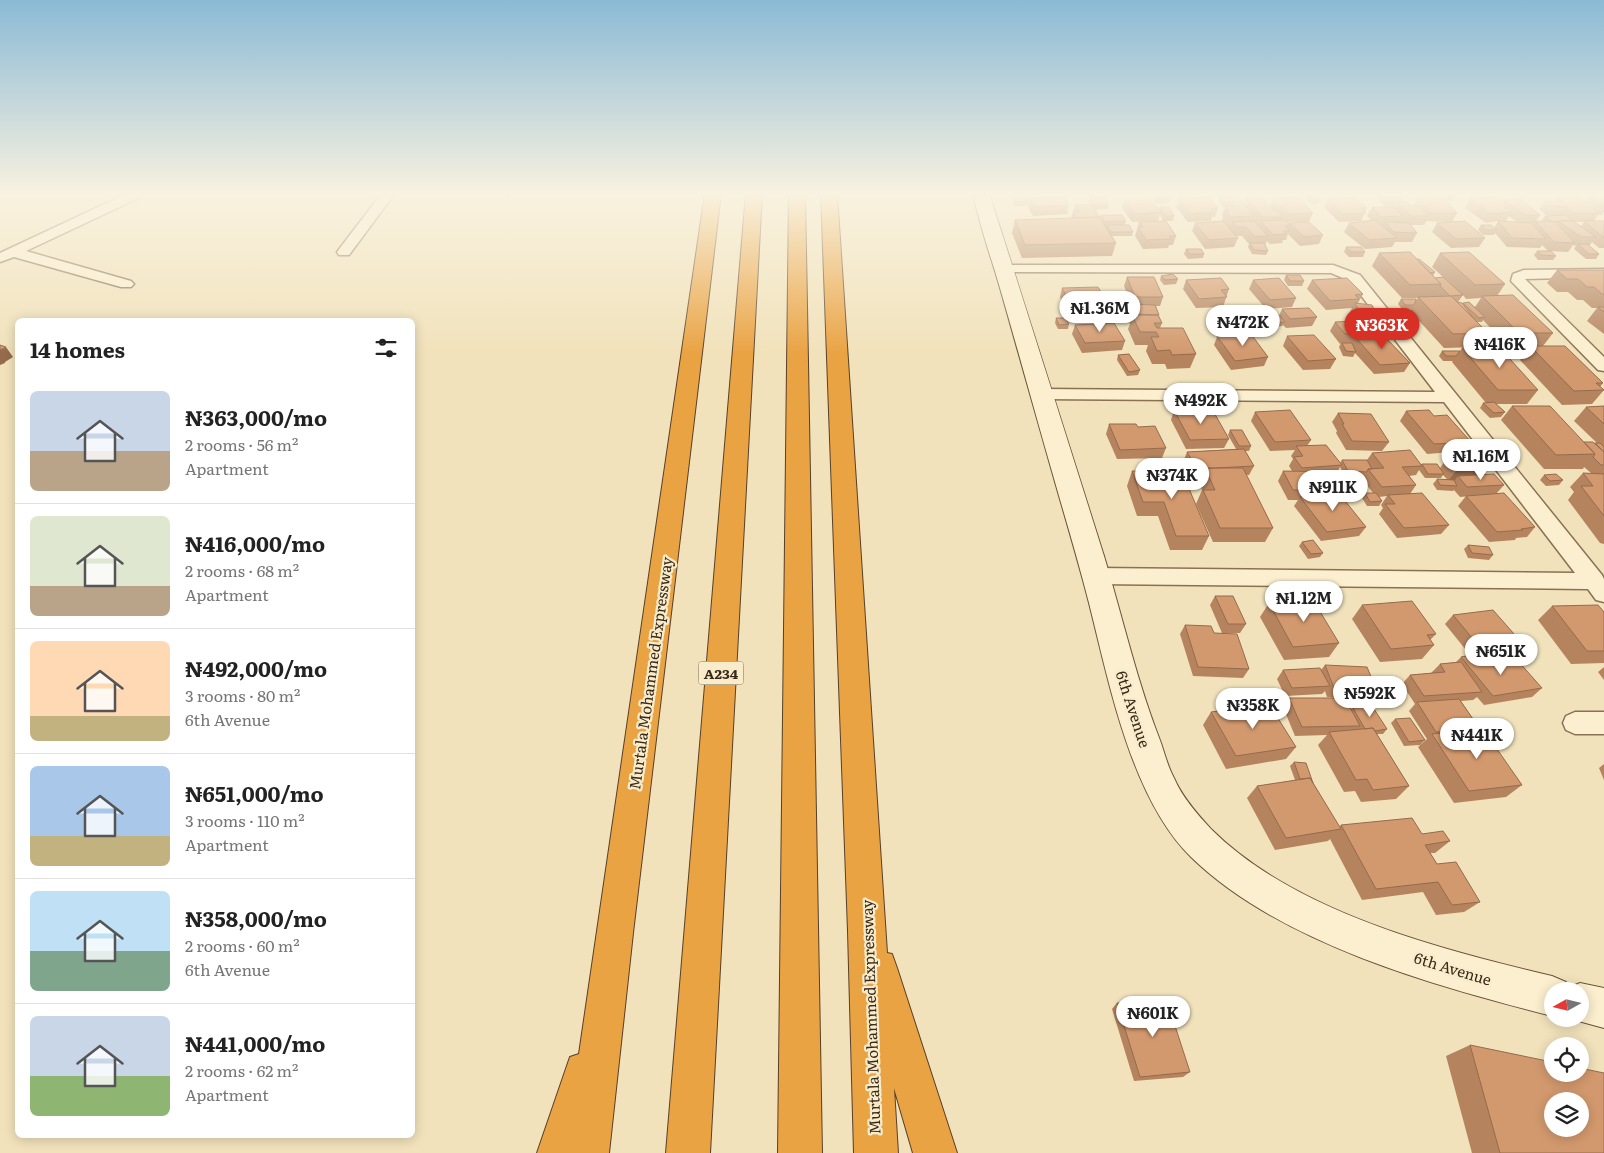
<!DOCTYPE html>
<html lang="en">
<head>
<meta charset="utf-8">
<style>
  :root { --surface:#fff; --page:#f2f2f2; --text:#222; --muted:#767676; --line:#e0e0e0; --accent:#d93025 }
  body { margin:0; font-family:Literata,serif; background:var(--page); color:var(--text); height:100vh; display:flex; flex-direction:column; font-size:19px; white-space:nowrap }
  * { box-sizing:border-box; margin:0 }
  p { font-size:16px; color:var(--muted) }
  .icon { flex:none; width:28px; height:28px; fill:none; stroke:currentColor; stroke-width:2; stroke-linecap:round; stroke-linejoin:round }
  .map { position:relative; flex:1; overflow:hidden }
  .panel { position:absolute; left:15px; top:318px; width:400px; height:820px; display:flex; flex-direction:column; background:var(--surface); border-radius:8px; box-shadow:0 2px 12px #0003 }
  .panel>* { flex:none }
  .needle { width:32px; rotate:262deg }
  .buttons { position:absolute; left:1544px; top:982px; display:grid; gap:10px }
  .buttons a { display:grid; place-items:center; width:45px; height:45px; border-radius:50%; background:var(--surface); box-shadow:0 2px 12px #0003; font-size:25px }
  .price { position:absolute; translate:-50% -42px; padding:0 11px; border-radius:18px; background:#fff; color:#222; font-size:16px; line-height:32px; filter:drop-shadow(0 1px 2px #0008) }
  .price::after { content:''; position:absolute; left:50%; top:30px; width:15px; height:11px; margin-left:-8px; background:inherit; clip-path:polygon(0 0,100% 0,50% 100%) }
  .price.current { background:var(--accent); color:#fff }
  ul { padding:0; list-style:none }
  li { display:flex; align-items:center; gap:15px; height:125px; padding:0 15px }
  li+li { border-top:1px solid var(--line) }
  li span { display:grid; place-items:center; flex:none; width:140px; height:100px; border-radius:8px; color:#555 }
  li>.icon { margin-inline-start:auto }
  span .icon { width:60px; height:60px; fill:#fffc; stroke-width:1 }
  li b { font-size:21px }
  h2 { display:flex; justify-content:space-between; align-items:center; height:60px; padding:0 15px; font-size:21px }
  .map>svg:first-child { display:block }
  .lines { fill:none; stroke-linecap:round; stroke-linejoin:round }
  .street-casing { stroke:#8a7154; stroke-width:3 }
  .secondary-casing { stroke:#6b5237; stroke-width:2 }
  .highway-casing { stroke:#573f29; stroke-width:2 }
  .street { fill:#fcefcf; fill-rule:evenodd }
  .secondary { fill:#fcefcf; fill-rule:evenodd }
  .highway { fill:#eaa343; fill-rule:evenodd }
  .wall { fill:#b5845f; fill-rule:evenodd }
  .shaded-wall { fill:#946b4d }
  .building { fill:#d3996e; stroke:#946b4d; fill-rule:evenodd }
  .labels { text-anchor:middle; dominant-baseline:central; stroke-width:4.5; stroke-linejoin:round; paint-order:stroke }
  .shield { fill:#f8eccb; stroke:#72644f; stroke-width:1 }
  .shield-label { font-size:14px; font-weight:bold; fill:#38291a }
  .street-label { font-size:15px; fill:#38291a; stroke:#f8eccb }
</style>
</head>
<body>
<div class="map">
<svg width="1604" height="1153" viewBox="0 0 1604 1153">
  <rect width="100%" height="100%" fill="#f1e2bb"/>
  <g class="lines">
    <g class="street-casing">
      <path id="street" d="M128,193H145L143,196L26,251L131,281L134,284L131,287H121L14,257L0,262V253Z
        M382,193H395L349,255H339L337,252Z
        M1004,265H1333L1360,275L1602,575L1604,579V602L1596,600L1588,589L1095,584L1087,582L1084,576L1087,570L1095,568L1575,573L1444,402L1041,399L1035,398L1032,394L1035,390L1041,389L1435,392L1350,281L1331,273L999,272L997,269L999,266Z
        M1604,269V277L1525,279L1604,357V371L1598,370L1511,281L1513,274L1524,270Z
        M1575,712H1604V734H1575L1566,730L1563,723L1566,716Z"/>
    </g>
    <g class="secondary-casing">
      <path id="secondary" d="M973,193H989C1028,314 1066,435 1104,556C1123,619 1137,682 1161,743C1165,755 1168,767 1174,778C1182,797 1197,814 1211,829C1294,912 1441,950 1552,976L1566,982L1568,988L1580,983L1604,988V1028L1571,1019H1580V991H1552V1016C1435,986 1279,943 1191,857C1131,798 1109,682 1089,603C1078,560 1065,517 1053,475C1035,413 1018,350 1000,288C991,257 979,224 973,193Z"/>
    </g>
    <g class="highway-casing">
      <path id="highway" d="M705,193H721L633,933L609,1153H537L570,1057L579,1054Z
        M746,193H762L710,1153H666Z
        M789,193H805L822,1153H778Z
        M821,193H837L887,953L892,954L897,968L957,1153H913L894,1088L898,1153H854L848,931Z"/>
    </g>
    <use href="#street" class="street"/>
    <use href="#secondary" class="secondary"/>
    <use href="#highway" class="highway"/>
  </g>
  <path class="wall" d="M1440,193L1456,196L1454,201H1446L1457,213L1452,222L1485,238L1479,247L1451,248L1432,232L1437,223L1450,222L1426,221L1424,225H1410L1417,233L1412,242H1395L1392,247L1365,249L1344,232L1349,223L1372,221L1367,216L1372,207H1385L1377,198L1379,194L1404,202L1411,206H1413L1418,198H1437Z
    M1308,194L1320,200L1318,204H1311L1306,198Z
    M1155,196L1171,198L1169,203L1157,204L1153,200Z
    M1220,196L1244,205L1246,199L1270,206L1273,198L1313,213L1309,222H1288L1289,224L1290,223L1323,235L1319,244L1300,246L1288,234L1286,240H1283L1282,243L1270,244L1267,241L1265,245L1268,251L1266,255L1252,254L1248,247L1249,244L1242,236H1236L1238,238L1234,247L1205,249L1192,231L1195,223L1227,226L1222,220L1223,217L1222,215L1225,207H1223L1218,200Z
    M1090,197L1109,205L1108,209L1094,210L1100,219L1101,215L1126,221L1125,225L1133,232L1132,236H1112L1116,243L1112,256L1022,258L1012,233L1015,220L1071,218L1075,205L1091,204L1089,202Z
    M1589,197L1604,202V212L1602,215H1598L1594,221H1604V248H1599L1592,242L1590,245L1589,246L1599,254L1596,259H1586L1574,249L1576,246L1573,245L1568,252L1548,251L1542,245L1540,248L1507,247L1495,233L1494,235H1483L1478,230L1481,225L1494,228L1498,221L1486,223L1465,208L1470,199L1503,202L1504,200L1540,215L1536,221H1543L1542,220L1545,216L1555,215H1546L1539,209L1545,201L1555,202L1557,198L1593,208H1595L1586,201ZM1509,216L1517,222L1499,221H1506ZM1575,222H1584L1581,226Z
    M1013,198L1028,201L1027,206H1014L1013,203Z
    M1029,198L1069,205L1067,214L1033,216L1028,207Z
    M1179,199L1218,208L1215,217H1212L1211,221L1188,222L1176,207Z
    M1328,199L1367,208L1361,221L1339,222L1324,207Z
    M1126,201L1159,209L1160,207L1174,216L1173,221H1163L1160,215L1158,221L1132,222L1123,210V209L1122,207L1123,202H1125Z
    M1139,222L1176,236L1173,245H1169L1168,248L1143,249L1135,236Z
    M1346,247L1365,252L1363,257H1349L1344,252Z
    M1186,249L1204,254L1203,258L1188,259L1184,254Z
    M1537,251L1556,256L1553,260H1538L1534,255Z
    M1379,253L1417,259L1435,272L1433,276L1435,278L1452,285L1432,267L1440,253L1505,284L1497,296L1553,333L1543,346L1603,383L1600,387L1604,390L1592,404L1562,405L1520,360L1529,347H1509L1483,320L1482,322H1477L1488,333L1478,347L1444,348L1410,311L1411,309H1402L1398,304L1401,299L1416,300L1418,298H1402L1372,266ZM1463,295L1466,299L1481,298L1475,307L1463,303L1462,304L1458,302Z
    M1557,270H1604V334L1587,321L1597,308H1592L1583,300H1577L1568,292H1557L1547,283Z
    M1286,275L1304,281L1302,286H1288L1284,280Z
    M1161,276L1178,279L1176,284L1164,285L1160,280Z
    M1127,277L1163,297L1160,306H1156L1159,315V316L1162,323L1160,328L1196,354L1190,368L1167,369L1165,364H1152L1146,351L1148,345H1135L1128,329L1130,324L1126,313L1128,304H1131L1124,286Z
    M1186,280L1229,289L1223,307L1196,308L1183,289Z
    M1253,280L1296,298L1292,307L1266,309L1249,289Z
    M1312,280L1363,294L1358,303L1379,319L1377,323L1385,332L1384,336L1410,363L1404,372L1374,374L1355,353L1353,357L1343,356L1339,347L1341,343L1340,344L1330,331L1335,322L1354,321L1350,312L1352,308L1326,310L1307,289Z
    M1062,288L1107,302L1104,311L1068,313L1060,297Z
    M1282,309L1317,317L1312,326L1286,328L1283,325L1282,326L1261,329L1255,321L1257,317L1279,316Z
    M1222,312L1251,320L1249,325L1224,324L1220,316Z
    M1056,318L1069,324L1068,329H1058L1055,323Z
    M1075,325L1125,341L1122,350L1082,353L1072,334Z
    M1234,327L1248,334L1268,357L1264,366L1231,370L1214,345L1217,337L1216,335L1217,330L1232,331Z
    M1287,336L1336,359L1330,369L1303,370L1283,346Z
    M1462,348L1538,390L1527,404H1496L1505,412L1501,417L1490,418L1480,408L1483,403H1486L1452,362L1453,361H1443L1439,356L1442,351H1460Z
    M1118,355L1140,370L1138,375L1127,376L1117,360Z
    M1512,406L1584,442L1595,443H1597L1574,421L1586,407L1604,406V544L1600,543L1568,500L1574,492L1570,487L1583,473H1591L1584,467L1583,469H1544L1501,420Z
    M1174,410L1229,439L1224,448L1186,449L1171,420Z
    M1406,411L1434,416L1471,442L1464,451L1427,454L1400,421Z
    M1255,412L1311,440L1307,446L1340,463L1342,460H1367L1372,453L1421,464L1440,468L1445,461L1486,466L1480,475L1504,485L1496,494L1535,527L1527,537L1516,538L1515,540L1489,542L1458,506L1466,496L1492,494L1460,497L1454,490L1453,491L1437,490L1433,484L1437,479L1448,480L1443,475L1441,478H1425L1419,470L1416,475L1409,476L1416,485L1410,494L1449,525L1441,534L1397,538L1379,514L1383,508L1381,505L1387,496L1379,497L1382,501L1379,506H1367L1362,498L1365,493H1373L1362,479L1364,476H1347L1356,491L1350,500H1344L1366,527L1359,536L1321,541L1294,506L1298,500H1288L1278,481L1283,471H1292L1289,466L1293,459L1291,456L1295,450L1270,451L1251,421ZM1340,467L1343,472H1337Z
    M1338,413L1389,442L1382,451L1346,450L1336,433L1337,431L1332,422Z
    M1109,424L1138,427L1166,448L1162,458L1117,459L1106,434Z
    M1230,430L1251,446L1249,451H1245L1254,466L1249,475H1246L1273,528L1265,542H1213L1196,504L1202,490L1199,482L1201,478L1193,479L1183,462L1187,452L1236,449L1228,435Z
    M1132,471L1209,536L1202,550H1170L1158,516H1137L1127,486Z
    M1544,475L1563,480L1559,485L1546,486L1540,480Z
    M1302,542L1323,553L1320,557L1308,559L1299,546Z
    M1468,545L1493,555L1489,560L1468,558L1464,549Z
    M1215,596L1246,624L1240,633H1226L1249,669L1243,678L1193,676L1180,634L1185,625L1214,633H1222L1210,605Z
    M1269,603L1339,643L1329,657L1284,660L1260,617Z
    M1362,605L1436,634L1430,640L1434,645L1422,659L1380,662L1352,619Z
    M1552,606L1604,612V663L1571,664L1538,620Z
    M1453,615L1529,651L1520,660L1491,664L1492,666L1542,688L1532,697L1484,705L1477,697L1473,700L1461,701L1480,729L1522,785L1506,797L1454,803L1418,747L1427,739L1409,711L1415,704L1402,684L1410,675L1432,673H1431L1440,664L1456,662L1461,657L1470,655L1445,624Z
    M1325,665L1377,691L1369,700L1345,698L1351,709L1353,708L1387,729L1383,734H1377L1409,786L1396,799L1361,802L1355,791L1344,792L1318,745L1327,735L1295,736L1283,707L1289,698H1340L1327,697L1325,691L1322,694L1285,696L1277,679L1283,670H1321Z
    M1604,667V680L1598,672Z
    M1211,712L1296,747L1286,759L1226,769L1203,725Z
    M1395,719L1425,740L1420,745L1404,746L1391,723Z
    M1294,762L1313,783L1339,827L1341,825L1422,834L1450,841L1435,853H1430L1437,864L1480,902L1464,912L1436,915L1423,892L1362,900L1330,839L1328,841L1275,850L1247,798L1257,786L1295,780L1290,766Z
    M1604,764V780L1599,768Z
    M1117,1003L1190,1072L1183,1077L1134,1081L1112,1009Z
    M1470,1045L1604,1153H1472L1446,1056Z"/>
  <path class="shaded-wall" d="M6,347L13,357L5,362V363L0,365V350Z
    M1486,466L1479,476H1458L1455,480L1448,481L1456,471Z"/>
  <path class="building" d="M1440,193H1451L1456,196L1445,197Z
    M1308,194H1314L1320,200H1313Z
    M1379,194H1396L1404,202H1397L1396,203H1388Z
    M1167,195L1171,198L1158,199L1155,196Z
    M1063,196L1069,205L1035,207L1029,198Z
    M1220,196H1229L1234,201L1232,202L1231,203H1224Z
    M1596,196L1604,202V207L1589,197Z
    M1090,197H1104L1109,205H1095Z
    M1209,197L1218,208L1211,209L1214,212L1191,214L1179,199Z
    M1298,197L1313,213L1288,214L1273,198Z
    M1355,197L1367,208H1361L1366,213L1343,214L1328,199Z
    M1496,197L1510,206L1504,207L1512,212L1491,214L1470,199Z
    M1013,198H1026L1028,201L1015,202Z
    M1262,198L1274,211L1277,210L1283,217H1263L1246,199Z
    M1418,198H1443L1457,213H1431Z
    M1557,198H1581L1599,213H1574L1566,207L1552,206L1545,201L1563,202Z
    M1520,199L1540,215H1525L1504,200Z
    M1151,200L1161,212L1135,214L1126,201Z
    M1241,201L1254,216L1230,217L1225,211H1229L1225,206H1235L1232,202Z
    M1397,202H1407L1411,206H1420L1429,216H1410Z
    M1090,204L1100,217L1077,218L1073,212H1080L1075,205Z
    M1160,207H1169L1174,216H1165Z
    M1372,207H1393L1403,216L1381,217Z
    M1593,208H1601L1604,211H1596Z
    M1101,215H1122L1126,221L1105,222Z
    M1565,215L1573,220L1552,222L1545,216Z
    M1099,217L1116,243L1025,245L1015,220Z
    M1285,220L1291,225L1285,226L1290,231H1283L1286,234L1273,235L1260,221Z
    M1375,220L1397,238L1369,240L1349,223Z
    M1166,221L1176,236H1169L1171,239L1146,240L1138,227H1143L1139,222Z
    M1223,221L1238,238L1209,240L1195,223Z
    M1254,221L1268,236L1255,237L1246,227H1237L1232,222Z
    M1465,221L1485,238L1456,239L1437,223Z
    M1498,221L1531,223L1546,239L1512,238Z
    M1535,221L1555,222L1575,243L1554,242Z
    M1558,221H1573L1596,237H1581Z
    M1584,221H1604V238Z
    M1309,222L1323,235L1304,237L1290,223Z
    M1385,222L1409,223L1417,233L1393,232Z
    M1107,225H1129L1133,232H1111Z
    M1481,225H1491L1497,230H1486Z
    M1250,243H1264L1268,251L1254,250Z
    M1578,244H1587L1599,254H1589Z
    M1346,247H1361L1365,252H1351Z
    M1186,249H1201L1204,254H1190Z
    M1537,251H1551L1556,256L1541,255Z
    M1410,252L1441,284L1410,285L1379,253Z
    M1469,252L1505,284L1475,285L1440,253Z
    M1417,259H1419L1435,272L1430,273Z
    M1557,270H1604V294H1602L1594,287H1587L1578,279H1567Z
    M1173,274L1178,279L1165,280L1161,276Z
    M1286,275H1300L1304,281H1290Z
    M1127,277H1154L1163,297H1135Z
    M1443,277L1463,295L1450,296L1440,286L1441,284L1435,278Z
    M1221,278L1229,289L1221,290L1227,297L1199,299L1186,280Z
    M1279,278L1296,298L1270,300L1253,280Z
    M1347,278L1363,294L1355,295L1359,299L1330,301L1312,280Z
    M1098,287L1107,302L1071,304L1062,288Z
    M1513,295L1553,333H1519L1482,296Z
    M1451,296L1488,333L1453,334L1418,297Z
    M1401,299H1416V300L1414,305H1405Z
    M1457,302L1462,303L1475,320Z
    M1469,302L1485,317L1479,318L1463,303Z
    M1355,303L1372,305L1379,319L1362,317Z
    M1128,304L1155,305L1159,315L1132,314Z
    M1598,307H1604V312Z
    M1309,308L1317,317L1290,319L1282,309Z
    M1222,312H1247L1251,320H1226Z
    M1278,314L1285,322L1264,324L1257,317Z
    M1132,315H1158L1162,323H1154L1157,328H1183L1196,354L1172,355L1170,350L1157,351L1151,337H1159L1156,332H1140Z
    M1056,318H1065L1069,324L1059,325Z
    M1374,320L1385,332L1345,334L1335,322Z
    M1114,323L1125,341L1085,343L1075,325Z
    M1234,327L1247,329L1248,334H1235Z
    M1217,330H1232L1235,335L1221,336Z
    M1251,334L1268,357L1235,361L1217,336Z
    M1314,335L1336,359L1308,361L1287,336Z
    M1384,336L1410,363L1380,365L1355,337Z
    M1342,343H1352L1356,352L1346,351Z
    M0,345L6,347L0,350Z
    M1530,346H1565L1603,383H1596L1604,390L1574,391Z
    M1462,348H1500L1538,390H1498Z
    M1442,351H1460L1456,356H1446Z
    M1129,354L1140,370L1129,372L1118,355Z
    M1494,402L1505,412L1494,413L1483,403Z
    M1512,406H1550L1595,454L1556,455Z
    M1604,406V424L1586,407Z
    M1212,409L1229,439L1190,440L1174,410Z
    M1290,410L1311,440L1275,442L1255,412Z
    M1429,410L1434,416L1447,415L1471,442L1434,444L1406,411Z
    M1338,413L1371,414L1389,442L1352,441L1342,424H1344Z
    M1109,424H1136L1138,427L1155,426L1166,448L1120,450Z
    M1230,430H1242L1251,446H1239Z
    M1584,442H1593L1604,452V465H1601L1593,457L1595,454Z
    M1595,443H1600L1604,447V452Z
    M1326,445L1342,465L1302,468L1294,457L1303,456L1296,446Z
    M1244,449L1254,466L1197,469L1187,452Z
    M1410,450L1422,466L1402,467L1416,485L1382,487L1368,469L1384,468L1372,453Z
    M1475,456L1486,466L1456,471L1445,461Z
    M1342,460H1367L1372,469H1368L1367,472L1348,471Z
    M1422,464H1437L1444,474H1428Z
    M1205,468H1243L1273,528H1220L1203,490H1215Z
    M1132,471L1182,472L1209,536H1176L1164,502H1143Z
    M1283,471L1345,472L1356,491L1293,490Z
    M1583,473L1604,474V516L1581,486H1593Z
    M1494,474L1504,485L1467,487L1458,476Z
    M1556,474L1563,480L1550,481L1544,475Z
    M1437,479L1454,480L1457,486L1440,485Z
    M1338,492L1366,527L1327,532L1300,497Z
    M1365,493H1376L1382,501L1370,502Z
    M1422,493L1449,525L1404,528L1385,504H1395L1388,495Z
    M1504,493L1535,527L1521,529L1523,530L1497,532L1466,496Z
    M1313,540L1323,553L1311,554L1302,542Z
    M1468,545L1489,547L1493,555L1472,553Z
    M1215,596H1233L1246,624H1228Z
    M1313,600L1339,643L1293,647L1269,603Z
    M1412,601L1436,634L1427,635L1434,645L1391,649L1362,605Z
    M1598,605L1604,612V651H1587L1552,606Z
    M1493,610L1529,651L1488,657L1453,615Z
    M1185,625L1211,626L1214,633L1237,634L1249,669L1198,667Z
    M1482,653L1492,666L1518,661L1542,688L1493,696L1461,657Z
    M1461,662L1482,692L1424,696L1410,675L1445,672L1440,664Z
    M1325,665L1367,667L1377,691L1334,688Z
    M1320,668L1330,686L1292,688L1283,670Z
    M1289,698H1345L1360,726L1302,727Z
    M1459,699L1480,729L1436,732L1417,702Z
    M1269,704L1296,747L1236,756L1211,712Z
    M1372,706L1387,729L1375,731L1373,728L1365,729L1353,708Z
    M1410,718L1425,740L1409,742L1395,719Z
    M1373,728L1409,786L1373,790L1367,779L1356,780L1329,732Z
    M1483,729L1522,785L1469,791L1432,734Z
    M1294,762L1306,763L1313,783L1310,778L1300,779Z
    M1310,778L1341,829L1286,838L1257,786Z
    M1412,818L1422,834L1443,831L1450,841L1425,845L1437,864L1456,862L1480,902L1452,905L1438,882L1376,889L1341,825Z
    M1166,998L1190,1072L1140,1077L1117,1003Z
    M1470,1045L1552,1062V1074H1580V1068L1604,1073V1153H1500ZM1552,1101H1580V1129H1552Z"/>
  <linearGradient id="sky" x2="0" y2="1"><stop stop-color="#8bbad5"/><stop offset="0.55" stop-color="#f9f2e0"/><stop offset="1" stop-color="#f9f2e0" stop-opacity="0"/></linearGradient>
  <rect width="1604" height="354" fill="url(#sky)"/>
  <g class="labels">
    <rect class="shield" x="698.5" y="661.5" width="45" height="23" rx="4"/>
    <g class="shield-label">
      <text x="721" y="673">A234</text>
    </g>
    <g class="street-label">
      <text transform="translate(650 673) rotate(-82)">Murtala Mohammed Expressway</text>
      <text transform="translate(1134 709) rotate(72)">6th Avenue</text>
      <text transform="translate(1453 968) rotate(17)">6th Avenue</text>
      <text transform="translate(870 1017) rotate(-92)">Murtala Mohammed Expressway</text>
    </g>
  </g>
</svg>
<div class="buttons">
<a><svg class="needle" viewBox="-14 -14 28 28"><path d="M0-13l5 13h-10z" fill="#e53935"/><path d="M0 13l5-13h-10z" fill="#767676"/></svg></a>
<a><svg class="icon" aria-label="locate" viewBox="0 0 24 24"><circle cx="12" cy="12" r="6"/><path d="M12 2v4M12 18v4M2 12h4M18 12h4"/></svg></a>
<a><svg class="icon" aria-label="layers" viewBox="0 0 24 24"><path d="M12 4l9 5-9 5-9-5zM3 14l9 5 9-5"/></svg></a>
</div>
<b class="price" style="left:1100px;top:333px">₦1.36M</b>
<b class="price" style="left:1243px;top:347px">₦472K</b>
<b class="price current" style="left:1382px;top:350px">₦363K</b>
<b class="price" style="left:1500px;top:369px">₦416K</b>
<b class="price" style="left:1201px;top:425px">₦492K</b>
<b class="price" style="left:1481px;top:481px">₦1.16M</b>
<b class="price" style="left:1172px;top:500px">₦374K</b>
<b class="price" style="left:1333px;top:512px">₦911K</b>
<b class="price" style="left:1304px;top:623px">₦1.12M</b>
<b class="price" style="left:1501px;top:676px">₦651K</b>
<b class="price" style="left:1370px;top:718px">₦592K</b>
<b class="price" style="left:1253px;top:730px">₦358K</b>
<b class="price" style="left:1477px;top:760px">₦441K</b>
<b class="price" style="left:1153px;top:1038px">₦601K</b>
<section class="panel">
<h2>14 homes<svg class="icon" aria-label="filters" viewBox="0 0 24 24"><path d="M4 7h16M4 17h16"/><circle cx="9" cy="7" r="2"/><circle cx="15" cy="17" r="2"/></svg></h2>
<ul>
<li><span style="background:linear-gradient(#c9d6e8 60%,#b9a48a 0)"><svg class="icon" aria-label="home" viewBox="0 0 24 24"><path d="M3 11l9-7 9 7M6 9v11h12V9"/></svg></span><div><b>₦363,000/mo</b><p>2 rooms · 56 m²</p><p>Apartment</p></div></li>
<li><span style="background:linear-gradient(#dfe7d0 70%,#b9a48a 0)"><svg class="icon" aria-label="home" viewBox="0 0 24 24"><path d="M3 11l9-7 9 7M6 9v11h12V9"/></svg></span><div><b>₦416,000/mo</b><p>2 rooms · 68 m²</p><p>Apartment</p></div></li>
<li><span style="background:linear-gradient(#ffd9b3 75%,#c2b280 0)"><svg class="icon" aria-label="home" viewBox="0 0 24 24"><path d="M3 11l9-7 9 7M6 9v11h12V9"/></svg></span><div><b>₦492,000/mo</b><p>3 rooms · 80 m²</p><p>6th Avenue</p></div></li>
<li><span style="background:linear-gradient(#a9c7e8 70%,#c2b280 0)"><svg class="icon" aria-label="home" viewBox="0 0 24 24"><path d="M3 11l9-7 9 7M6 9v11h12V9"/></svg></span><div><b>₦651,000/mo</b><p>3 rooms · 110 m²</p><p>Apartment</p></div></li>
<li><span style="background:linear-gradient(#bfe0f5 60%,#7fa58c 0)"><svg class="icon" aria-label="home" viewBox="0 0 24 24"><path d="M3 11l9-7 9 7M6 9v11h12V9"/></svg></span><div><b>₦358,000/mo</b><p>2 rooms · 60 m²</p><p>6th Avenue</p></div></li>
<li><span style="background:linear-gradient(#c9d6e8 60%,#8fb573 0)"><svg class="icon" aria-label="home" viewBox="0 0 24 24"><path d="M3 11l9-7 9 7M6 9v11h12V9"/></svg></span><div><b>₦441,000/mo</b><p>2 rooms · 62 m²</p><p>Apartment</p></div></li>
</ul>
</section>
</div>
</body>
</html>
